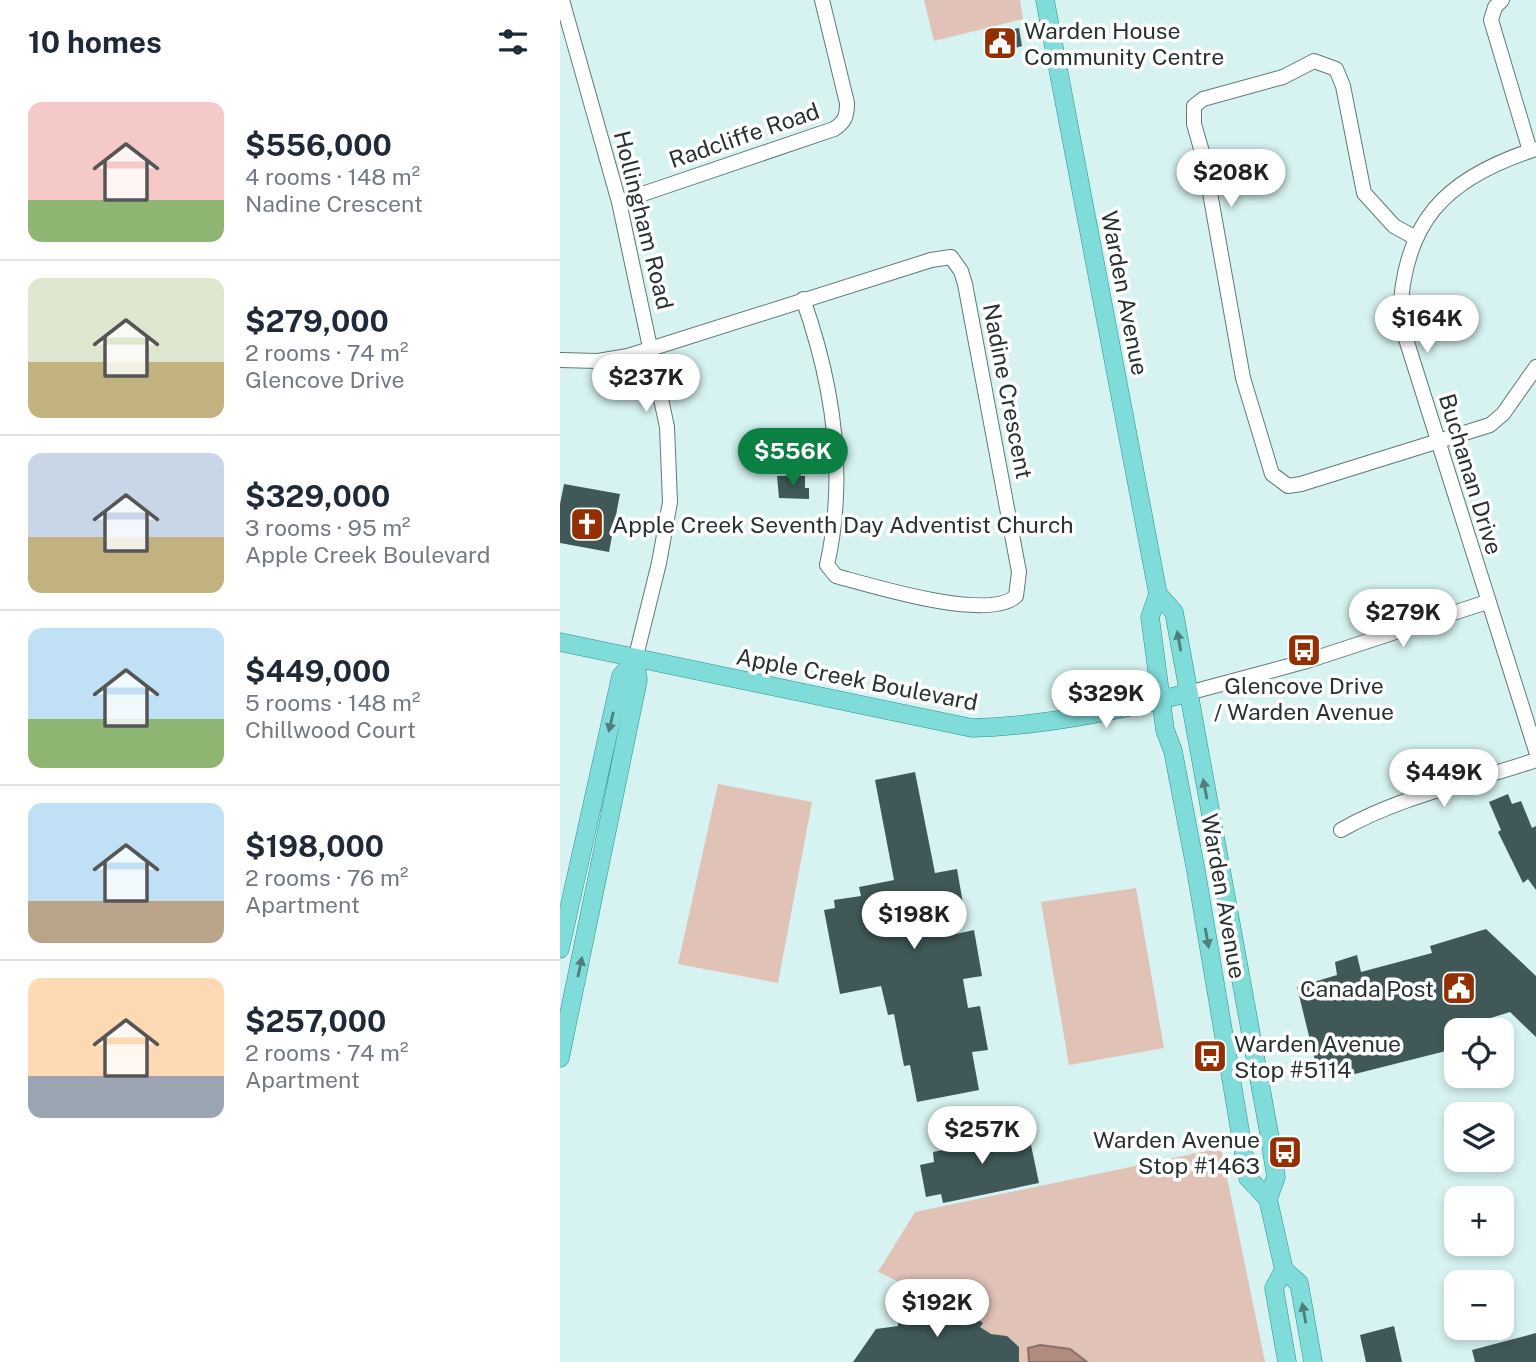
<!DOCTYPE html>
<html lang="en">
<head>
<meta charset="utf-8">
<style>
  :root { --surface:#fff; --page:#f2f2f3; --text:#1f2937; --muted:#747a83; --line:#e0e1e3; --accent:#0b8043 }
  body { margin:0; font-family:"Public Sans",sans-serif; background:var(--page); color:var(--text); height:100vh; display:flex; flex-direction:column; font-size:26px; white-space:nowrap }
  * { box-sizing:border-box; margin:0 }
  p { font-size:23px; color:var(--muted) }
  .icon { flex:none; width:38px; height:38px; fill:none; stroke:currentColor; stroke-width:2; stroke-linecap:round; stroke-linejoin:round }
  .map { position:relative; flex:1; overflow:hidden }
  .drawer { display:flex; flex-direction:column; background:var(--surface); width:560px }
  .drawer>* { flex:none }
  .fabs { position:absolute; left:884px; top:1018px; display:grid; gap:14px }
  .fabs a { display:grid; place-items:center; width:70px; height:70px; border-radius:14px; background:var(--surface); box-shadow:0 4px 10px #0003; font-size:35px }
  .price { position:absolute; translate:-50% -60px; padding:0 16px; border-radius:24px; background:#fff; color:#222; font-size:23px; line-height:46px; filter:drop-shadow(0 2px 4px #0008) }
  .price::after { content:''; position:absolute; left:50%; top:42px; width:21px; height:16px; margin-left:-10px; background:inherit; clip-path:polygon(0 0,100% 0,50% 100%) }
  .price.on { background:var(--accent); color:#fff }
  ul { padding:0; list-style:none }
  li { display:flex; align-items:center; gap:21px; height:175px; padding:0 28px }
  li+li { border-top:2px solid var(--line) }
  li span { display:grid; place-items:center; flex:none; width:196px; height:140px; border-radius:14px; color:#555 }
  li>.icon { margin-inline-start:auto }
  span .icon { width:84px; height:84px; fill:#fffc; stroke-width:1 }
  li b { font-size:30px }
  h2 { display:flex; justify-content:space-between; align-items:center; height:84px; padding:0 28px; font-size:30px }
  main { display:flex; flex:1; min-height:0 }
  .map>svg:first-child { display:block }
  .green { fill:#e0c2b7 }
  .water { fill:#b28b7f; stroke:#887068; stroke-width:2 }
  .building { fill:#405958 }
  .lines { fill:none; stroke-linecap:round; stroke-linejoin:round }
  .minor-casing { stroke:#607a78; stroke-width:16 }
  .major-casing { stroke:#28918d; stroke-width:19 }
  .minor { stroke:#fff; stroke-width:14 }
  .major { stroke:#7fdcd9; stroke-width:18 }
  .oneway { fill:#4f7e7d }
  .labels { text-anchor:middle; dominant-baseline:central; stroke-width:7; stroke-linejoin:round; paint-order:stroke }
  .poi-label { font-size:23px; fill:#273231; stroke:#fff; text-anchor:start }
  .street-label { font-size:23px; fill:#273231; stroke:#fff }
</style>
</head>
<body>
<main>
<section class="drawer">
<h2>10 homes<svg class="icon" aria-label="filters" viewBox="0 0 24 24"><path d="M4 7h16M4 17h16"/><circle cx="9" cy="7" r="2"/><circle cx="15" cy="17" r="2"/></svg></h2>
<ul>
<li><span style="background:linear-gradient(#f6c9c9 70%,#8fb573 0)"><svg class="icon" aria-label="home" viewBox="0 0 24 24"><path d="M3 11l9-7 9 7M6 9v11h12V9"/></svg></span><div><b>$556,000</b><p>4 rooms · 148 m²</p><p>Nadine Crescent</p></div></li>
<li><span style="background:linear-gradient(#dfe7d0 60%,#c2b280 0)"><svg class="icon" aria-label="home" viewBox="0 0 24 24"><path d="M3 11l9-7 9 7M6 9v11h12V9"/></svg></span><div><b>$279,000</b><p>2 rooms · 74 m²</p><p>Glencove Drive</p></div></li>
<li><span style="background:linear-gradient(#c9d6e8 60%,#c2b280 0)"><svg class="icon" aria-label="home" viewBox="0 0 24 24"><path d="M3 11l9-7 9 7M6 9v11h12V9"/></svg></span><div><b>$329,000</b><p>3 rooms · 95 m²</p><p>Apple Creek Boulevard</p></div></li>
<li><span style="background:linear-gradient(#bfe0f5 65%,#8fb573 0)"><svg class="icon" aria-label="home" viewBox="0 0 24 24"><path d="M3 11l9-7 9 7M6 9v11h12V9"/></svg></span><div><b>$449,000</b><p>5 rooms · 148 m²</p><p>Chillwood Court</p></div></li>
<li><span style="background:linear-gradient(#bfe0f5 70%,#b9a48a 0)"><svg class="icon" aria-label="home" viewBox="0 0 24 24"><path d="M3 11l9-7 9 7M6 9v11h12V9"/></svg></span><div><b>$198,000</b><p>2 rooms · 76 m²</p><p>Apartment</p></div></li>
<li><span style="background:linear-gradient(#ffd9b3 70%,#9aa5b1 0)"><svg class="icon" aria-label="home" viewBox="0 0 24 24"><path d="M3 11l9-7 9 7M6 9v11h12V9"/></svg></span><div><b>$257,000</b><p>2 rooms · 74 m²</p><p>Apartment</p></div></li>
</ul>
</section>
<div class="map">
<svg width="976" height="1362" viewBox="0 0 976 1362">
  <rect width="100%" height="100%" fill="#d6f3f1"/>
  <path class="green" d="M364,0H460L463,19L374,41Z
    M158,784L252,802L218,983L118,964Z
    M576,888L604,1048L509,1065L481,902Z
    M661,1148L705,1362H459V1347L447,1336L431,1334L420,1327L423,1323L409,1313L406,1317L387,1304L318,1272L355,1212Z"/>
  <path class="water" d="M480,1345L510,1349L527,1362H469L468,1348Z"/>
  <path class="building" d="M459,28L462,46L429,56L425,35Z
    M217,476H245V488H249V499L219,498Z
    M4,484L60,494L49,552L0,543V504Z
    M355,772L375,873L397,869L404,909L387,912L392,935L414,930L422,976L403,979L408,1008L420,1006L428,1050L412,1052L419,1090L357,1102L350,1065L344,1066L334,1014L328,1015L321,986L280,994L264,910L275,908L274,900L301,896L299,887L334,880L315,780Z
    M948,794L952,804L961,801L972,828L976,826V890L968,879L963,883L938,832L941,830L929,802Z
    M926,929L976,976V1037L950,1012L892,1030L885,1042L886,1051L783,1077L781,1068L758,1073L737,987L777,975L775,962L797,955L801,972L872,953L870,946Z
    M450,1126V1129L467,1126L479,1183L383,1203L381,1194L366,1197L360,1165L374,1162L373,1152L413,1144L412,1138L425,1135L424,1131Z
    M362,1302L363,1309L374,1304H387L406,1317L408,1313L423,1323L420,1327L431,1334L447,1336L459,1347V1362H293L316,1329L338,1326L337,1305Z
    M834,1326L842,1362H806L800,1335Z
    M976,1333V1362H915L912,1350Z"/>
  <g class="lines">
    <g class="minor-casing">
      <path id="minor" d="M2,0L59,202L107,427L110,502L99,563L75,660
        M942,0L935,7L931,20L970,151
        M976,149C885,178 842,222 840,320L976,751
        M59,202L274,129C285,122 287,116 287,103L262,0
        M854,237L834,226L804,193L783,86L776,69L754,61L723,77L643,99L634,106V124L644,159L683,378L712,474L728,486L741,484L930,425L943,414L976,367
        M0,360L38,361L68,356L371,260L391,257L401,271L405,284L459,572L456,596C428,622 313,586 276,576L267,565C287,476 273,384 243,299
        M628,693L747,661L927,602
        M781,830C840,796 912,782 976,760"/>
    </g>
    <g class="major-casing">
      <path id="major" d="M485,0L598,594L590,617L605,730L613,751L636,871L688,1178L708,1199L724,1270L739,1283L753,1362
        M598,594L614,612L709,1133L716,1177L708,1199
        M0,642L412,728C485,726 558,711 628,693
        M0,949L61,676L75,660
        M0,1058L78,680L75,660
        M724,1270L714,1288L727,1362"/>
    </g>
    <use href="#minor" class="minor"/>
    <use href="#major" class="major"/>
  </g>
  <defs><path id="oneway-solid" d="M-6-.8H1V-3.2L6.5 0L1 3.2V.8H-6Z" transform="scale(1.75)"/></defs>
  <g class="oneway">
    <use href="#oneway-solid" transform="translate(619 641) rotate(-100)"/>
    <use href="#oneway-solid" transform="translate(51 722) rotate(103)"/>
    <use href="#oneway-solid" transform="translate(645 789) rotate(-101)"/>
    <use href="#oneway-solid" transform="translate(647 938) rotate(80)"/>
    <use href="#oneway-solid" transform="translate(20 967) rotate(-78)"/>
    <use href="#oneway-solid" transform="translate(744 1313) rotate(-100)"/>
  </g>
  <defs>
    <g id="civic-square" transform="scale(1.75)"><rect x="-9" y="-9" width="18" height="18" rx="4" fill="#942f01" stroke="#fff"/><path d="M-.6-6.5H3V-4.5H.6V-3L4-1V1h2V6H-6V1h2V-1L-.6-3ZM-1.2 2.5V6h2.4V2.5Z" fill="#fff"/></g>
    <g id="church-square" transform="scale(1.75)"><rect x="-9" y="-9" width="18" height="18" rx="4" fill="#942f01" stroke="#fff"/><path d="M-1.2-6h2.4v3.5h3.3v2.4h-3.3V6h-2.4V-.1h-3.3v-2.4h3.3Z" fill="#fff"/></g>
    <g id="bus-square" transform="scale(1.75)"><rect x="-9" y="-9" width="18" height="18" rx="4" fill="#942f01" stroke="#fff"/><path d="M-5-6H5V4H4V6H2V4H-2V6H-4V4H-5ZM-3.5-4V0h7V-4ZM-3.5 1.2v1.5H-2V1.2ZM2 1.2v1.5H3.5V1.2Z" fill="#fff"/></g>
  </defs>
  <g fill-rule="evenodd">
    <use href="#civic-square" x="440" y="43"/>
    <use href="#church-square" x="27" y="524"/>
    <use href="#bus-square" x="744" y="650"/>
    <use href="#civic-square" x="899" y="988"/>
    <use href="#bus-square" x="650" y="1056"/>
    <use href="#bus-square" x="725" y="1152"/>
  </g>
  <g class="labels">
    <g class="poi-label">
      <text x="464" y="30">Warden House<tspan x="464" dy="26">Community Centre</tspan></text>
      <text x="52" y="524">Apple Creek Seventh Day Adventist Church</text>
      <text x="744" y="685" text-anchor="middle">Glencove Drive<tspan x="744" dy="26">/ Warden Avenue</tspan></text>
      <text x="874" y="988" text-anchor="end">Canada Post</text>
      <text x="674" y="1043">Warden Avenue<tspan x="674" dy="26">Stop #5114</tspan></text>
      <text x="700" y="1139" text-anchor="end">Warden Avenue<tspan x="700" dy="26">Stop #1463</tspan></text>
    </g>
    <g class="street-label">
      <text transform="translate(184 135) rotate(-19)">Radcliffe Road</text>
      <text transform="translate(84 220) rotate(76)">Hollingham Road</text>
      <text transform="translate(565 293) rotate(79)">Warden Avenue</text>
      <text transform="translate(448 391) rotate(79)">Nadine Crescent</text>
      <text transform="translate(911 474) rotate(73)">Buchanan Drive</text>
      <text transform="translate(297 679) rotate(11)">Apple Creek Boulevard</text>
      <text transform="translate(664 896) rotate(80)">Warden Avenue</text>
    </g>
  </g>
</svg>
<div class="fabs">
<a><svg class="icon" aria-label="locate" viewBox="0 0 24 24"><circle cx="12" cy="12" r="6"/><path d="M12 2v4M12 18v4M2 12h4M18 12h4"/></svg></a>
<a><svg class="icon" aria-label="layers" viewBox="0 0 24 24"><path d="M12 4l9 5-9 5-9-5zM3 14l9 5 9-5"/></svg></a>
<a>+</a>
<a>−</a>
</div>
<b class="price" style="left:671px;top:209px">$208K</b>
<b class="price" style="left:867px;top:355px">$164K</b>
<b class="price" style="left:86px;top:414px">$237K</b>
<b class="price on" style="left:233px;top:488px">$556K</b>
<b class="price" style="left:843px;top:649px">$279K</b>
<b class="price" style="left:546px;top:730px">$329K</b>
<b class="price" style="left:884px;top:809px">$449K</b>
<b class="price" style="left:354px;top:951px">$198K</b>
<b class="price" style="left:422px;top:1166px">$257K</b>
<b class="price" style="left:377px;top:1339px">$192K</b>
</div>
</main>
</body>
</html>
